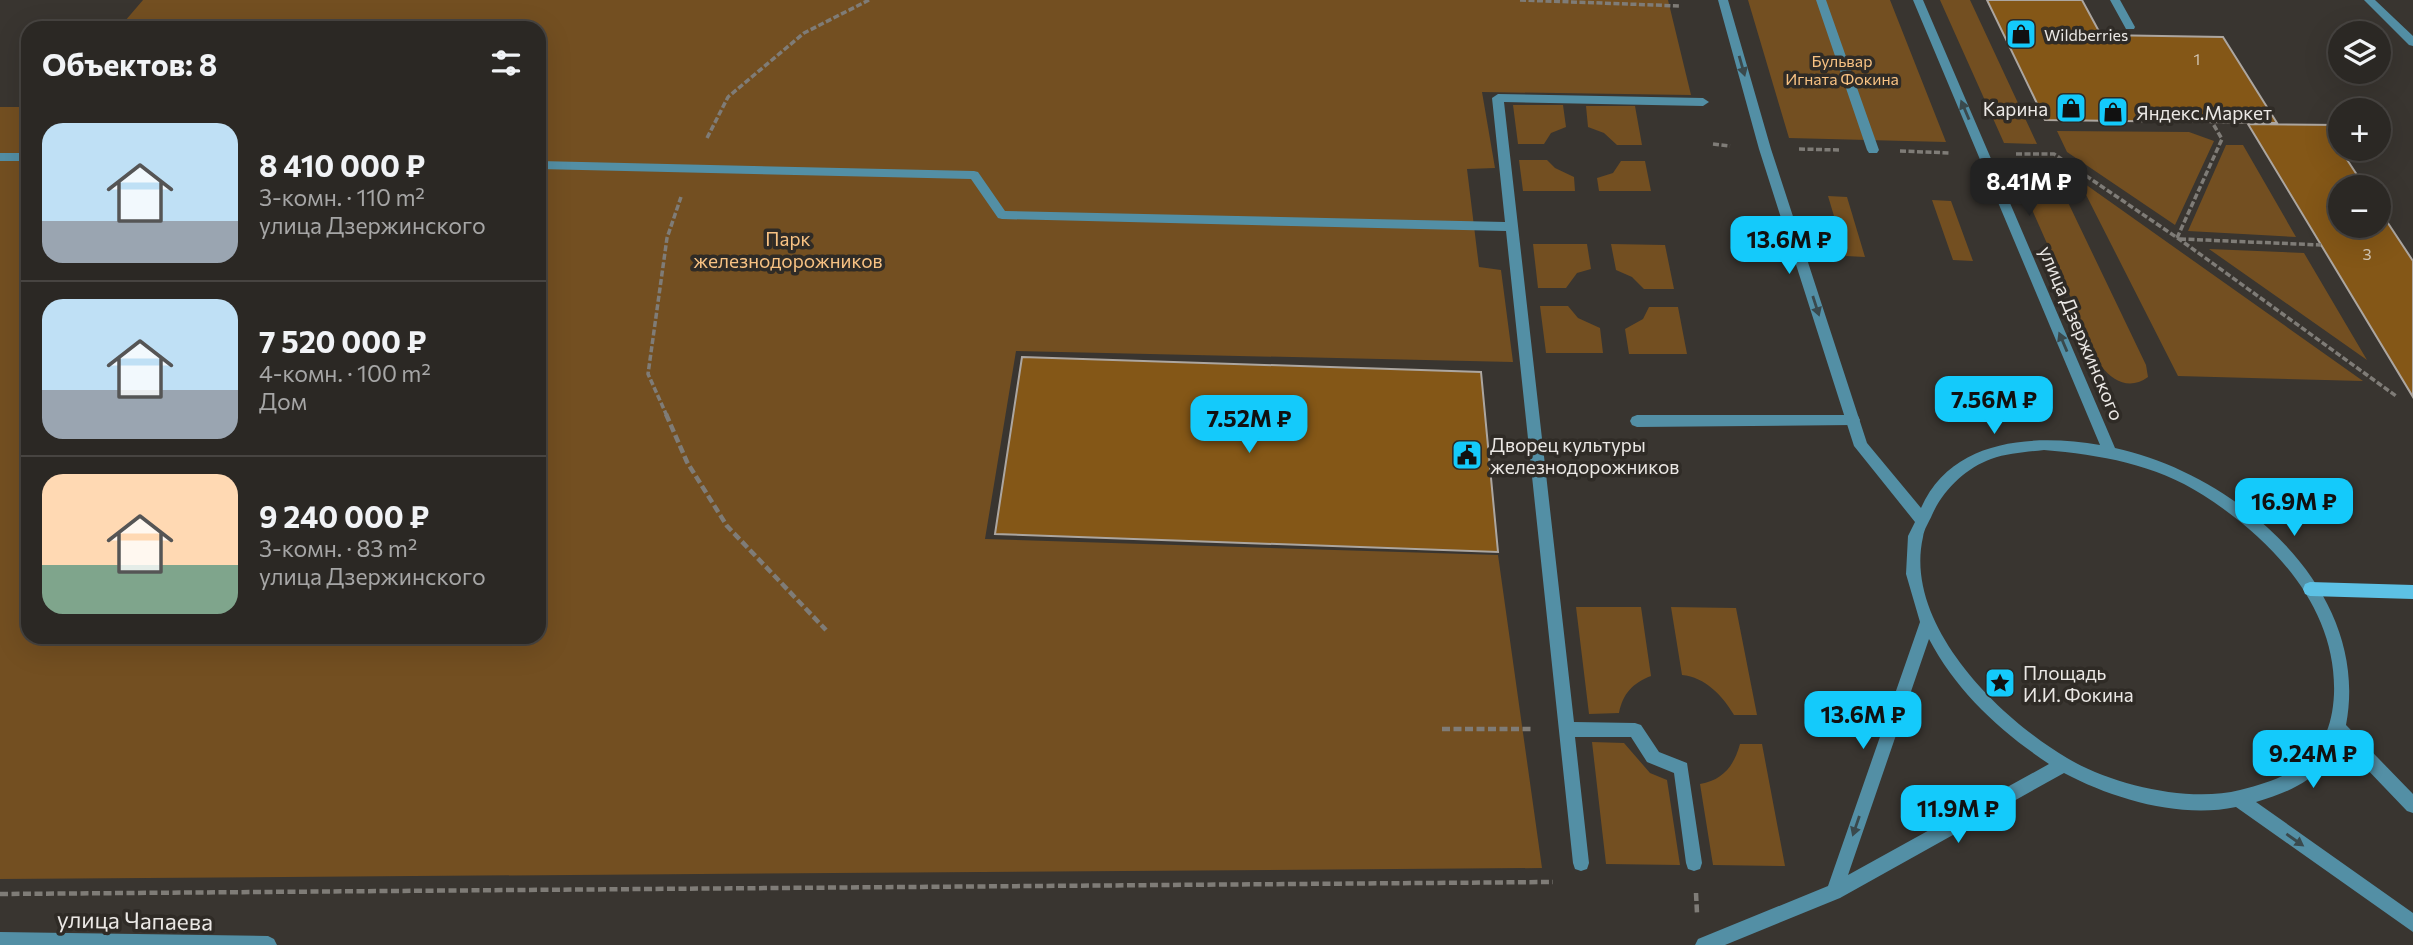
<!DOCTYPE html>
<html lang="ru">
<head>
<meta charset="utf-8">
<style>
  :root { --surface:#2b2824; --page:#33302c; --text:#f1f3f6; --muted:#a6a6a6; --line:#474441; --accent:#14cafb }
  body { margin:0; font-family:Commissioner,sans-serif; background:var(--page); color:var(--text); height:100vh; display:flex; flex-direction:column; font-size:26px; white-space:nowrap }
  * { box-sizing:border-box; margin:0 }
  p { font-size:23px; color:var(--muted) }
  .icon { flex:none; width:38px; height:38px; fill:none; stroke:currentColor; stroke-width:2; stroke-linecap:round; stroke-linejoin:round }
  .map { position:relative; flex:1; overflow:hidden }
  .sheet { position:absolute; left:21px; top:21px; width:525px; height:623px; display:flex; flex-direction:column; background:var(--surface); border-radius:21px; box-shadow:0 7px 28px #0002,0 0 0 2px var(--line) }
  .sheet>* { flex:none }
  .controls { position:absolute; left:2328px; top:21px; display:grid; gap:14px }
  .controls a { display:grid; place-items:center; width:63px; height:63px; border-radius:50%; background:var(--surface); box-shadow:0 7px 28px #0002,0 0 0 2px var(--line); font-size:35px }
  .price { position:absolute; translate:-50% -60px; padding:0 16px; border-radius:14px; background:var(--accent); color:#111; font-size:23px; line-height:46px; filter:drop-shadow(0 2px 4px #0008) }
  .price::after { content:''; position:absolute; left:50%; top:42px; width:21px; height:16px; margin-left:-10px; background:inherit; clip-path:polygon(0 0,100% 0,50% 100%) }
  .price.active { background:#222; color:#fff }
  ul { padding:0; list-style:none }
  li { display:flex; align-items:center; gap:21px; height:175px; padding:0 21px }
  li+li { border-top:2px solid var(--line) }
  li span { display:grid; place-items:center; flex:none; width:196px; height:140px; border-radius:21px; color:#555 }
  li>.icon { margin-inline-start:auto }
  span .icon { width:84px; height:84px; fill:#fffc; stroke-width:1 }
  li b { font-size:30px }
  h2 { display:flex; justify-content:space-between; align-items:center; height:84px; padding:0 21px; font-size:30px }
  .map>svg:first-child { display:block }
  .green { fill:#734f21 }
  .building { fill:#845717; stroke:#aca6a0; stroke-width:2 }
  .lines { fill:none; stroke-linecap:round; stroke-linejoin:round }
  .path-far1 { stroke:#7f7c77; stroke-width:3.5; stroke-dasharray:6 2.5; stroke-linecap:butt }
  .path { stroke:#7f7c77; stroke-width:4.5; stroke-dasharray:8 3.5; stroke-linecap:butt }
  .lane { fill:#538fa5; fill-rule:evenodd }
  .street { fill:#538fa5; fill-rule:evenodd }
  .secondary { fill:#5dc1e5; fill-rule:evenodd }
  .oneway { fill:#3a494c }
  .labels { text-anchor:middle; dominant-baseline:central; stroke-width:7; stroke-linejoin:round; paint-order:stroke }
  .far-poi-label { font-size:16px; fill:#ebe8e5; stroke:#2f2b26; text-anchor:start }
  .number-label { font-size:16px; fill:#d1c4b2 }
  .far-park-label { font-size:16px; fill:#f8c283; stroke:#2f2b26 }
  .poi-label { font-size:19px; fill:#ebe8e5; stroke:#2f2b26; text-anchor:start }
  .park-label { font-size:19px; fill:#f8c283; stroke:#2f2b26 }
  .street-label { font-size:19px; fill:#ebe8e5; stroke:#2f2b26 }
  .near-street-label { font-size:23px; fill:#ebe8e5; stroke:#2f2b26 }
</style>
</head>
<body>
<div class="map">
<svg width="2413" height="945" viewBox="0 0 2413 945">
  <rect width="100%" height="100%" fill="#393530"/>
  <path class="green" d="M143,0H1668L1691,95L1482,92L1495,168L1467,169L1479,267L1501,270L1513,362L1016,351L985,539L1498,555L1542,868L0,879V107H28V637H539V28H119Z
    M1748,0H1890L1946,142L1789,138Z
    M1940,0H1970L2037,144L2004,143Z
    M1513,105H1563L1566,127L1551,133L1544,144H1518Z
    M1586,106H1635L1642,145H1617L1604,133L1588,127Z
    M2057,131L2189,132L2214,141L2175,225L2067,152Z
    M2226,145H2243L2296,237L2188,231Z
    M1519,160H1547L1555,168L1574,177L1575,191H1523Z
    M1621,161H1645L1651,191H1599L1597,178L1613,173Z
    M2012,164L2052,169L2146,365L2148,377C2130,390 2114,382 2101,366Z
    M2078,179L2363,381L2178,376Z
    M1828,196L1847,197L1865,257L1846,256Z
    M1932,200L1951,201L1973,261L1953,260Z
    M1533,244H1587L1591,269L1577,273L1566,288H1538Z
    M1611,244L1665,245L1674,289H1644L1632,277L1616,270Z
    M2209,249L2304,253L2367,360Z
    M1540,306H1568L1578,318L1600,328L1603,353H1546Z
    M1649,307H1678L1687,354H1629L1625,329L1643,319Z
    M1576,607H1641L1651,676C1633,683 1623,693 1619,713L1589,714Z
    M1671,607L1736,608L1757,715H1734C1723,696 1705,677 1682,675Z
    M1592,742L1624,743L1650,773L1667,780L1680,865L1606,864Z
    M1740,744H1762L1785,866L1713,865L1700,784C1723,780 1734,766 1740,744Z"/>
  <path class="building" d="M1987,0H2082L2101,35L2223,37L2277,123L2045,120Z
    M2248,124L2340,125V149L2365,187H2340V226H2378V208L2413,261V397Z
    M1022,357L1481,372L1498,552L995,534Z"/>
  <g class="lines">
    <path class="path-far1" d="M1520,0L1680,6
      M707,138L728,97L804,33L869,0
      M1713,144L1730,146
      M1799,149L1839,150
      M1900,151L1951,153
      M2016,154H2054L2179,239L2396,396
      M2177,238L2222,139L2212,122
      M2180,239L2321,245
      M667,416L648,374L667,238L681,197"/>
    <path class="path" d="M666,414L687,462L727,526L826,630
      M1442,729H1534
      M1696,893L1697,913
      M0,894L1553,882"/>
    <path class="lane" d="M2110,0H2120L2135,27L2134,29H2126Z
      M2364,0H2375L2413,36V46L2409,45Z
      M1637,415H1853L1858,416L1860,420L1858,424L1853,425L1637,427L1632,425L1630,421L1632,417Z"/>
    <path class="street" d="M1718,0H1728L1771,149L1867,443L1921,508C1952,438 2034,434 2100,445L1913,0H1923L2115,448C2236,474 2372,589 2346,725L2413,794V813L2407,811L2340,741C2320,779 2295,790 2256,802L2413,913V932L2236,807C2181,819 2113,799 2064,773L1840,898L1725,945H1695L1698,939L1828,886L1920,622L1906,574L1908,536L1915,522L1854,446L1759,149ZM2044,450C2101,455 2154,464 2203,495C2272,539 2337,607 2334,694C2331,757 2296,776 2240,790C2189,803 2112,785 2067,758C1999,718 1903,624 1923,537C1924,529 1929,522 1932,515C1943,490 1966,468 1991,459C2008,453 2027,452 2044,450ZM1929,639C1956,691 2001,732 2049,764L1848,875Z
      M1816,0H1826L1879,150L1877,153H1869L1867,150Z
      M1498,94L1703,98L1709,102L1703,106L1504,102L1574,722L1635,723L1641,725L1659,752L1687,763L1702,863L1700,869L1694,871L1688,869L1686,863L1674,773L1647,762L1631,737H1575L1589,863L1587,869L1581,871L1575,869L1573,863L1506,231L1002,219L998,218L971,179L539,169V161L974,171L978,172L1005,211L1505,222L1492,98Z
      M0,153H28V161H0Z
      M0,932L268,936L274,939L277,945H0Z"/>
    <path class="secondary" d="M2310,582L2413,585V599L2310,596L2305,594L2303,589L2305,584Z"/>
  </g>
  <defs><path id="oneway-solid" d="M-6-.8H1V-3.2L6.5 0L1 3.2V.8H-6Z" transform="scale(1.75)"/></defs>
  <g class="oneway">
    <use href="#oneway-solid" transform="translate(1742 66) rotate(74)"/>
    <use href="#oneway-solid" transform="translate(1965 110) rotate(-113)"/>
    <use href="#oneway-solid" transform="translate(1816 306) rotate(72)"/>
    <use href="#oneway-solid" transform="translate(2063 342) rotate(-113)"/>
    <use href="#oneway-solid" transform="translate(1856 826) rotate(109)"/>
    <use href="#oneway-solid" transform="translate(2295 840) rotate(35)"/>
  </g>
  <defs>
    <g id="shop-square" transform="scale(1.575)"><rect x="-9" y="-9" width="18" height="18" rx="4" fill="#14cafb" stroke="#2f2b26"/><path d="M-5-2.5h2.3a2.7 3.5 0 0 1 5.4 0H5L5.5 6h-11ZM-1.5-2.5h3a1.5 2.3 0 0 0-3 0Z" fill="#111"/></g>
    <g id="civic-square" transform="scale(1.575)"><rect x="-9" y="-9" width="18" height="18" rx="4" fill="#14cafb" stroke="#2f2b26"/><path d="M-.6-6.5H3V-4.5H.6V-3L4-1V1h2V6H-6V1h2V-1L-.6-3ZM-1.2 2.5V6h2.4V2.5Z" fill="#111"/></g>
    <g id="sight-square" transform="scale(1.575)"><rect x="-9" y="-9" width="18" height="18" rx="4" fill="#14cafb" stroke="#2f2b26"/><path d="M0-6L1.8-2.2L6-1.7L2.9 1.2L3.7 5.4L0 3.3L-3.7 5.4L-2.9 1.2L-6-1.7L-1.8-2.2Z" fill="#111"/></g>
  </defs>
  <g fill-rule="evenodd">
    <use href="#shop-square" x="2021" y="34"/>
    <use href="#shop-square" x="2071" y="108"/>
    <use href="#shop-square" x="2113" y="112"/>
    <use href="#civic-square" x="1467" y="455"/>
    <use href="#sight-square" x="2000" y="683"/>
  </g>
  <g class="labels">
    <g class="far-poi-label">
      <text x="2044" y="34">Wildberries</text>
    </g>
    <g class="number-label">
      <text x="2197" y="58">1</text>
      <text x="2367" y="253">3</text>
    </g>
    <g class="far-park-label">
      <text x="1842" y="60">Бульвар<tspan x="1842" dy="18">Игната Фокина</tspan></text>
    </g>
    <g class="poi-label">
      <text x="2048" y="108" text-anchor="end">Карина</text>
      <text x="2136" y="112">Яндекс.Маркет</text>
      <text x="1490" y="444">Дворец культуры<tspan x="1490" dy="22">железнодорожников</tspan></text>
      <text x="2023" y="672">Площадь<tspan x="2023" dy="22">И.И. Фокина</tspan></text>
    </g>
    <g class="park-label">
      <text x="788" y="238">Парк<tspan x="788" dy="22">железнодорожников</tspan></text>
    </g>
    <g class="street-label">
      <text transform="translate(2082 333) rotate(67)">улица Дзержинского</text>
    </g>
    <g class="near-street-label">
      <text transform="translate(135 920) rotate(1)">улица Чапаева</text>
    </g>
  </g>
</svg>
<div class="controls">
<a><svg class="icon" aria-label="layers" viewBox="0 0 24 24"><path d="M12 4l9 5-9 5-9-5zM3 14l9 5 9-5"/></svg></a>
<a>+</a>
<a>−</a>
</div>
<b class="price active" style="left:2029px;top:218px">8.41M ₽</b>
<b class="price" style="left:1789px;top:276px">13.6M ₽</b>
<b class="price" style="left:1994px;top:436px">7.56M ₽</b>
<b class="price" style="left:1249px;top:455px">7.52M ₽</b>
<b class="price" style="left:2294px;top:538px">16.9M ₽</b>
<b class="price" style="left:1863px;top:751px">13.6M ₽</b>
<b class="price" style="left:2313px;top:790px">9.24M ₽</b>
<b class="price" style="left:1958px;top:845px">11.9M ₽</b>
<section class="sheet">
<h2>Объектов: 8<svg class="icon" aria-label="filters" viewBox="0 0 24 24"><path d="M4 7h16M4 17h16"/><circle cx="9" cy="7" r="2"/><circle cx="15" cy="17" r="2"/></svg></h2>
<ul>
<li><span style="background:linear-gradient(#bfe0f5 70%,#9aa5b1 0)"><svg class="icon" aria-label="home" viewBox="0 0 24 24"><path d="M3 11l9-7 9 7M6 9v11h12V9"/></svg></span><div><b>8 410 000 ₽</b><p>3-комн. · 110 m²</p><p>улица Дзержинского</p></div></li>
<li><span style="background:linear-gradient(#bfe0f5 65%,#9aa5b1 0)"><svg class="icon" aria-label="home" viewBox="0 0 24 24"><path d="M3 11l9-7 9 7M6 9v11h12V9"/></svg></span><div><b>7 520 000 ₽</b><p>4-комн. · 100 m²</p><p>Дом</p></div></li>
<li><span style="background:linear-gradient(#ffd9b3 65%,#7fa58c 0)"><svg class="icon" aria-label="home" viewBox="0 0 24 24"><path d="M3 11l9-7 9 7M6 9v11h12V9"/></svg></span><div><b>9 240 000 ₽</b><p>3-комн. · 83 m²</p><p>улица Дзержинского</p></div></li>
</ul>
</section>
</div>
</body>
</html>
